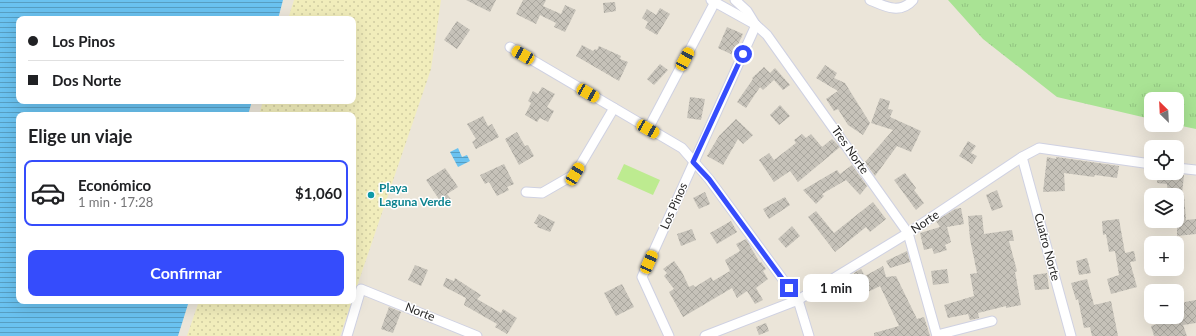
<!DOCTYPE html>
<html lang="es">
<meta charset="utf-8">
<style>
:root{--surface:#fff;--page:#f6f6f6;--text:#202124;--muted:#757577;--line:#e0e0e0;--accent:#354cfc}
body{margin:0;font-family:Lato,sans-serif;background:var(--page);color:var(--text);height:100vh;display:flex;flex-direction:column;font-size:15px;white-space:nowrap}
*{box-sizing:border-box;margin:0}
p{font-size:13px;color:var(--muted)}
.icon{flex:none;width:22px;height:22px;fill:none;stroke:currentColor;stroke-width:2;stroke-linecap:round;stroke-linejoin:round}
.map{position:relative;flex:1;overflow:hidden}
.panel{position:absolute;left:16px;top:112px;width:340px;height:192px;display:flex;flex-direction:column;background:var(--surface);border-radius:8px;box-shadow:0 4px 16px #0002}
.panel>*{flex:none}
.banner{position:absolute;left:16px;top:16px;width:340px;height:88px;border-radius:8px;box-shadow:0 4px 16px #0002;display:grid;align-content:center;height:88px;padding:0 12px;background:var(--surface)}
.needle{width:26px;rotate:336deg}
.buttons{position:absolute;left:1144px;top:92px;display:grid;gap:8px}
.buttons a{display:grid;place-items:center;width:40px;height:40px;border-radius:8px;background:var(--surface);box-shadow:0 4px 16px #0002;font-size:20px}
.end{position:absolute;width:18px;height:18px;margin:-9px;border:5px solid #354cfc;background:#fff;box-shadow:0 0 0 2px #fff}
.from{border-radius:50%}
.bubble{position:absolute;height:28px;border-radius:8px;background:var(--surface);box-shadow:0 4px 16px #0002;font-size:13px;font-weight:700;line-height:28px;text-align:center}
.car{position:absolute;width:12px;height:24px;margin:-12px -6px;border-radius:5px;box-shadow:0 0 3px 1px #0007;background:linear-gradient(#f5c518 24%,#345 0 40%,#f5c518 0 76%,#345 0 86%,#f5c518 0)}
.banner b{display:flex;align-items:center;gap:14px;height:38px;font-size:15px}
.banner b+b{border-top:1px solid var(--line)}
.banner i{width:10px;height:10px;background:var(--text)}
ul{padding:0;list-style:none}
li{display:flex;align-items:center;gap:12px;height:66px;margin:0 8px 6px;padding:0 4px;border:2px solid transparent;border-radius:8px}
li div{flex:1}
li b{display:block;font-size:15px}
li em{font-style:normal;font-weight:700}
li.on{border-color:var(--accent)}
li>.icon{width:36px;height:36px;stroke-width:1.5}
h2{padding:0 12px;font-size:18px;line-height:48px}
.button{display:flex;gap:8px;margin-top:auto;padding:8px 12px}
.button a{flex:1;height:46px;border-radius:8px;background:var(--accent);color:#fff;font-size:16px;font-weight:700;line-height:46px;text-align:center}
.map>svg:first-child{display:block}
.grass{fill:url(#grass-tufts)}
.sand{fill:url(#sand-dots)}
.pitch{fill:#bdeb90}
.water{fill:url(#water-rules)}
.building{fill:url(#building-cross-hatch)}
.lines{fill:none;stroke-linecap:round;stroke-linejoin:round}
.minor-casing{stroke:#cfd1e2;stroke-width:11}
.minor{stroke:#fff;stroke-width:9}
.route{stroke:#354cfc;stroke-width:5}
.culture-dot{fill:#0f9aa8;stroke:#fff;stroke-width:1.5}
.labels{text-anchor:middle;stroke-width:3;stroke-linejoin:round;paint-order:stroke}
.street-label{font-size:12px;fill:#282828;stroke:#fff}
.culture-label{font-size:12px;font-weight:bold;fill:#0d838f;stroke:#fff;text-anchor:start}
</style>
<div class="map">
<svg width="1196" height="336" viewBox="0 0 1196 336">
<defs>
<pattern id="grass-tufts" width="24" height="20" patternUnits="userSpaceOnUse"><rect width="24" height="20" fill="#a9e394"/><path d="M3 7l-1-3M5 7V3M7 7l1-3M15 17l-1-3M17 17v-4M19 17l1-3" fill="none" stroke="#91c380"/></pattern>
<pattern id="sand-dots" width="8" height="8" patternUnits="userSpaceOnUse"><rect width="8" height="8" fill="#f1edbb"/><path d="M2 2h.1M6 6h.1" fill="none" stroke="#cfcba1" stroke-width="1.8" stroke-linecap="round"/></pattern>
<pattern id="water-rules" width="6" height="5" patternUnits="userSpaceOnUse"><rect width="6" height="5" fill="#6ac2f0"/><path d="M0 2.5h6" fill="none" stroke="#579ec2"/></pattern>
<pattern id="building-cross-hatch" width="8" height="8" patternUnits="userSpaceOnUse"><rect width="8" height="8" fill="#c6c2b9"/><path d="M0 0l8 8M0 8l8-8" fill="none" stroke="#aaa79f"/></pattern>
</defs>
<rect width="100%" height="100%" fill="#ebe5d9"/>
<polygon class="grass" points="948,0 1196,0 1196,129 1177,125 1177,99 1151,99 1151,119 1057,97 983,39"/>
<g class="sand">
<polygon points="294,0 441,0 431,69 353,298 353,115 259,115 263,101 353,101 353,19 288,19"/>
<polygon points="199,301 352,301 340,336 187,336"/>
</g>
<polygon class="pitch" points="624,164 660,180 653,195 617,179"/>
<g class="water">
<polygon points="0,0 283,0 278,19 19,19 19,101 252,101 248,115 19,115 19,301 189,301 178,336 0,336"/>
<polygon points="458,148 462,157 467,155 470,161 458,167 450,152"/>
</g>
<g class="building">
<polygon points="466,0 496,0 490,12"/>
<polygon points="523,0 546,0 543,6 561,14 565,5 576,10 565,32 554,27 556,23 540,15 536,24 516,14"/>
<polygon points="615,2 616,11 604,13 603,3"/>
<polygon points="660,8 670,14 657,35 645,28 648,22 642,18 647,9 656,15"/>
<polygon points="457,21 470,30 457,49 444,40"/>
<polygon points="727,27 743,34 733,55 718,48"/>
<polygon points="582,45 593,51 595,49 597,50 599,46 621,56 620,59 628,62 619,81 576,56"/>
<polygon points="660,64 668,70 654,85 647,79"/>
<polygon points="825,65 837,73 834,78 845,83 870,123 863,135 848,125 838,109 834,111 826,99 838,91 816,78"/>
<polygon points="764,67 770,73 775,68 790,85 783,90 774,80 763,90 760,87 746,108 737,102 753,79 752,78"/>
<polygon points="542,87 555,94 547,107 554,111 548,122 540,118 537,122 525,115 531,103 528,101 533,91 538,94"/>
<polygon points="690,97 705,99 701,120 687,118"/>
<polygon points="880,98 890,101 888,109 893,110 890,117 921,131 911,152 897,146 875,176 865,162 893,130 871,123"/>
<polygon points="780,105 790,116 779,125 770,115"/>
<polygon points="483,116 488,126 492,124 499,137 476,149 472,142 476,139 467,124"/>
<polygon points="736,119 753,135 743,144 738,139 723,165 707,156 719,136"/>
<polygon points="517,132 525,146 528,145 534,156 519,165 505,139"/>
<polygon points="802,134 806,138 811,134 822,147 832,139 840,147 798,182 790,171 774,182 759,160 769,153 774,160 796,143 794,140"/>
<polygon points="968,141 976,146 971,153 977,156 972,164 959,156"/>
<polygon points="1047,157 1056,159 1056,157 1119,166 1117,178 1095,175 1094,177 1064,173 1065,191 1043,192"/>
<polygon points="504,164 514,184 507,187 509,190 497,196 489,182 485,184 480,175"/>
<polygon points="852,165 867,186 860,195 846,180 822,194 824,196 816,204 803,190 837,170 840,174"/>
<polygon points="445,168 458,187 447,194 451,199 443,205 426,180"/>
<polygon points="905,173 916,188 914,190 924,203 916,210 894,180"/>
<polygon points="1158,173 1184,175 1182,194 1184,194 1186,220 1196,219 1196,234 1177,236 1177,195 1168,195 1167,184 1157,183"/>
<polygon points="997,190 1003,207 992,211 986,195"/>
<polygon points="705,192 710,204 699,209 693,198"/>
<polygon points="785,197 790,205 769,219 763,209"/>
<polygon points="873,202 886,219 870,232 866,227 835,252 808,217 816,211 834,233"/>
<polygon points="961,208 964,224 947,227 951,242 945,245 947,250 934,254 932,248 924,250 920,233 940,227 936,221 955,209"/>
<polygon points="539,214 555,222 550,232 537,227 538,225 534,223"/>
<polygon points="982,215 984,234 1012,230 1014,241 1009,241 1017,271 1015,272 1021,305 1006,308 1006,306 978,313 979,318 970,320 968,314 948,318 944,305 974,296 970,274 977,273 970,239 968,216"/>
<polygon points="1119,219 1125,253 1134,251 1136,261 1130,262 1137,287 1111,294 1107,279 1119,275 1115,251 1109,252 1106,234 1103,235 1102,221"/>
<polygon points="731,221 737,232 717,244 710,233"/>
<polygon points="792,226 800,236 786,248 778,239"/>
<polygon points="692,229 696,240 681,246 677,234"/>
<polygon points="746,239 760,263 761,262 766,269 763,271 768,279 756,288 763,300 755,304 747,291 737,298 732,288 683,317 669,292 674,289 664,276 667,273 663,269 674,261 682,272 689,287 693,285 695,287 711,277 713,281 730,271 725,260 740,251 736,244"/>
<polygon points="907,251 910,262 890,268 886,261"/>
<polygon points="1087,258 1091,273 1079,275 1076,261"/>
<polygon points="415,265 428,270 421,286 408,280"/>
<polygon points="883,266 886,277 896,276 917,319 924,317 930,336 874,336 874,333 899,326 880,286 864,294 854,273 861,269 865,276"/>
<polygon points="947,269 949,283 933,285 931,271"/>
<polygon points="1047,273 1049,289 1035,290 1033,275"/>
<polygon points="446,278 454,281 455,278 481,295 477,299 501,313 503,309 517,318 507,334 495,327 497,324 464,305 466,298 443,286"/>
<polygon points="1087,279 1094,305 1111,301 1118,336 1092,336 1090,327 1084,328 1078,299 1076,300 1071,283"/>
<polygon points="622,284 634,307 616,316 604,293"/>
<polygon points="1196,300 1196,323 1183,325 1187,336 1154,336 1151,326 1170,320 1169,317 1177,317 1177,305 1180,303"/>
<polygon points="389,307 401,312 393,333 381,329"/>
<polygon points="766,323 769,331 759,335 756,327"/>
</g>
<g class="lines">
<defs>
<g id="minor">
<polyline points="711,0 756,25 767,35 908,233 937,336"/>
<polyline points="735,0 747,11 755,24"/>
<path d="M 870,0 C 884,6 900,15 913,0"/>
<polyline points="510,47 682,148 709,179 798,300 809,336"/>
<polyline points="648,129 715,2"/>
<polyline points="1022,157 1071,336"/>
<polyline points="1177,168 1196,170"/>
<polyline points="526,192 542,193 575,174 614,108"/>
<polyline points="937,335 992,321"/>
<polyline points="347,336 361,289 477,336"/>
<polyline points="669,336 642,277 756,25"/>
<polyline points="705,336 798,300 908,233 1022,157 1039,148 1151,164"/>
</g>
</defs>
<use href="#minor" class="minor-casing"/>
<use href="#minor" class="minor"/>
</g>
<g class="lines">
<polyline class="route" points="743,54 693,162 709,179 789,288"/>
</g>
<circle class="culture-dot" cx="371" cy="195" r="4"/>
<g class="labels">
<g class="street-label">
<text transform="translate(850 150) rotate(55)" y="4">Tres Norte</text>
<text transform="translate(674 206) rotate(-66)" y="4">Los Pinos</text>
<text transform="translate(925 222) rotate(-34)" y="4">Norte</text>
<text transform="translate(1047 247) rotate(75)" y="4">Cuatro Norte</text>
<text transform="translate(420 312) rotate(21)" y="4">Norte</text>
</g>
<g class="culture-label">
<text x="379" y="192">Playa<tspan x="379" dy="14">Laguna Verde</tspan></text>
</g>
</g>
</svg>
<div class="buttons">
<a><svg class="needle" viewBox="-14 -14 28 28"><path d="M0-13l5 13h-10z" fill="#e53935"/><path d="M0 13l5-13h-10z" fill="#757577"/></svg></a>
<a><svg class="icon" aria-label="locate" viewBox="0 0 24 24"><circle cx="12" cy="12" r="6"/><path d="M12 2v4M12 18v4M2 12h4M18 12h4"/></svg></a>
<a><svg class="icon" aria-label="layers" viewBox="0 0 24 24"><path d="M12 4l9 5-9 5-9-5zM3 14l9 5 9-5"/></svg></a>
<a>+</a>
<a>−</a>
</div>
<i class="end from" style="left:743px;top:54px"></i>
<i class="end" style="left:789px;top:288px"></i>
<div class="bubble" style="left:803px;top:274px;width:66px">1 min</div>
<i class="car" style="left:523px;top:55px;rotate:300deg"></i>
<i class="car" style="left:685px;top:59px;rotate:28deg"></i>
<i class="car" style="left:588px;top:93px;rotate:120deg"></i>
<i class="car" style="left:648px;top:129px;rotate:120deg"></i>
<i class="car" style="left:575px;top:174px;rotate:31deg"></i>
<i class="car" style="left:649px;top:262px;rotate:24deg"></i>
<div class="banner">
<b><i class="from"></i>Los Pinos</b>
<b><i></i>Dos Norte</b>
</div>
<section class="panel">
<h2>Elige un viaje</h2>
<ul>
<li class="on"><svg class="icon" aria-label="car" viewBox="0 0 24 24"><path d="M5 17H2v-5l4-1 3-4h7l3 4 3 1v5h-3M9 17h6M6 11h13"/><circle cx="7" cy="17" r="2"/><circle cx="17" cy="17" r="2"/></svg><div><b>Económico</b><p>1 min · 17:28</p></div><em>$1,060</em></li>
</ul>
<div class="button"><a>Confirmar</a></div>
</section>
</div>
